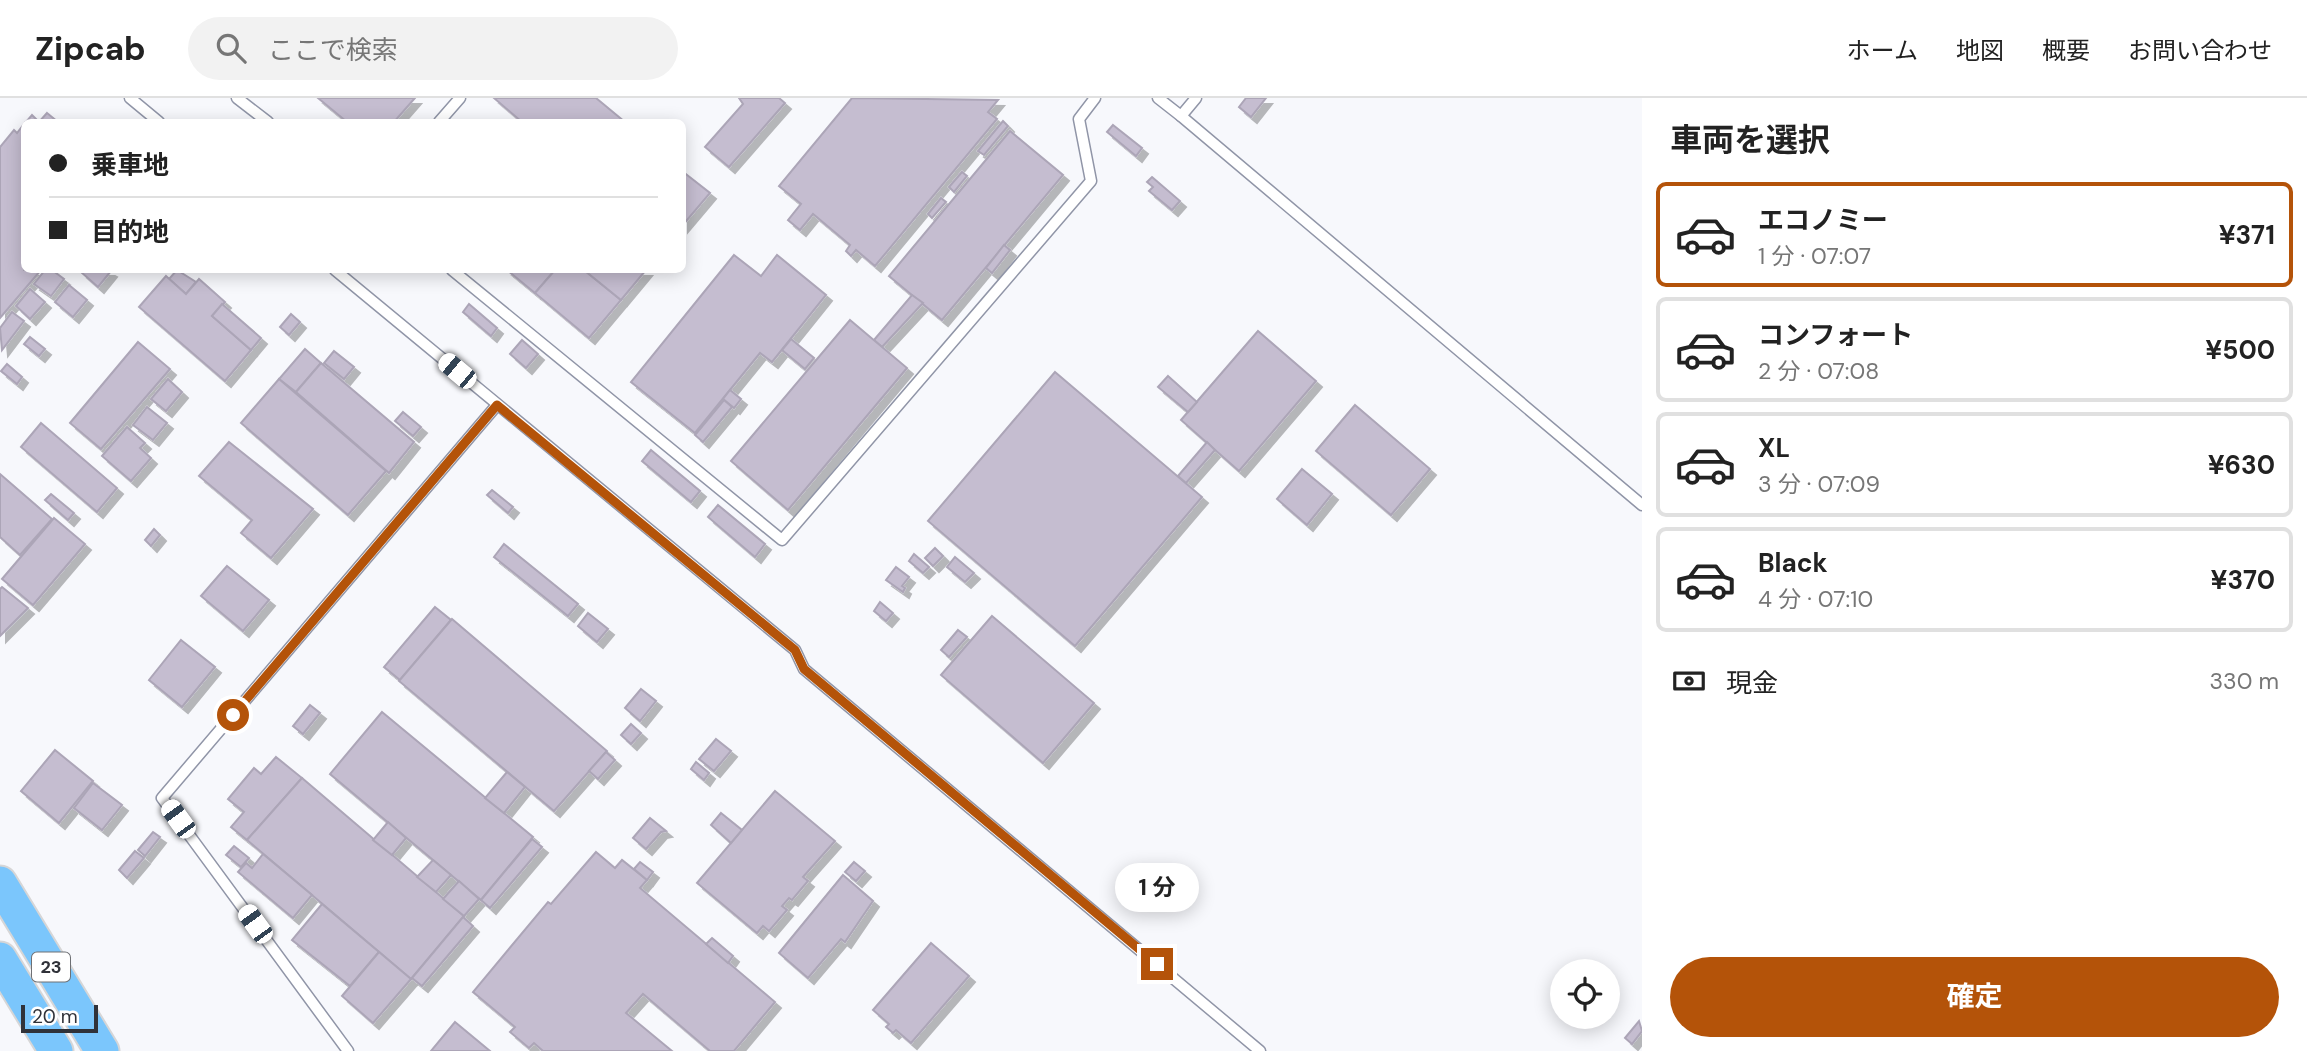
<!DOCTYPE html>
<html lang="ja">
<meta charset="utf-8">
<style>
:root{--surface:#fff;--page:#f2f2f2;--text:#222;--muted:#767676;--line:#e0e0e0;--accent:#b45309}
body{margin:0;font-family:"DM Sans","Noto Sans JP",sans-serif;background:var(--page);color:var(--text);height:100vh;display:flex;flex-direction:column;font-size:26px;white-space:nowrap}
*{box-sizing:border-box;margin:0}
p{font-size:23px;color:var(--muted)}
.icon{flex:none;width:38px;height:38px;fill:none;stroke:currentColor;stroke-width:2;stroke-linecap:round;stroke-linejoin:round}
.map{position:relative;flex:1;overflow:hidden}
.sheet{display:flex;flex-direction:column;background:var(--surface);width:665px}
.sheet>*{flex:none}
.top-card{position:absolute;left:21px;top:21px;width:665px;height:154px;border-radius:10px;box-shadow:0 4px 18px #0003;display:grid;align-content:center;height:154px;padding:0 28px;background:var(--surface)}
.controls{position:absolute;left:1550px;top:861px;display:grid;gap:14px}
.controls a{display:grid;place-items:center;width:70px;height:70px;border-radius:50%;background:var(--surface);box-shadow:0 4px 18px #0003;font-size:35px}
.scale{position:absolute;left:21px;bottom:18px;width:77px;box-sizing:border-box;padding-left:7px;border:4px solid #303239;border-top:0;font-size:19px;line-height:24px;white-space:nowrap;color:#303239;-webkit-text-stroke:5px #fff;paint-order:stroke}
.end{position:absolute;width:32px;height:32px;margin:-16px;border:9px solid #b45309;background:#fff;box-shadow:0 0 0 4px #fff}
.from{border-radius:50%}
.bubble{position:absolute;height:49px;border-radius:24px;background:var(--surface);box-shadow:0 4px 18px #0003;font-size:23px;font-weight:700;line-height:49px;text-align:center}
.car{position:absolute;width:21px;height:42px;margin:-21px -10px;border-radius:9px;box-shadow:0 0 5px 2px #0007;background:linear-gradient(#fff 24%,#345 0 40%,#fff 0 76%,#345 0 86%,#fff 0)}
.top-card b{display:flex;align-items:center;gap:24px;height:66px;font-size:26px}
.top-card b+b{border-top:2px solid var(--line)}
.top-card i{width:18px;height:18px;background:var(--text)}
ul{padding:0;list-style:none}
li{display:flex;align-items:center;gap:21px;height:105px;margin:0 14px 10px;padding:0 14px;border:4px solid var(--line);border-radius:10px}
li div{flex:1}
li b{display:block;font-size:26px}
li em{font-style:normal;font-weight:700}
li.active{border-color:var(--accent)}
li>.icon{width:63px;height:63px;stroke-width:1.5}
h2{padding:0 28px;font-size:32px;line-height:84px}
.pay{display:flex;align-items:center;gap:18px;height:77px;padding:0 28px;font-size:26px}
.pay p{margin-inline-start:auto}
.button{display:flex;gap:14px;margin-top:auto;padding:14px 28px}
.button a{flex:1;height:80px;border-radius:42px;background:var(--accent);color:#fff;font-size:28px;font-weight:700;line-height:80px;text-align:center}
header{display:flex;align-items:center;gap:42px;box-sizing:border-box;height:98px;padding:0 35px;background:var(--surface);border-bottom:2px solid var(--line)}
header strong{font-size:33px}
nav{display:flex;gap:38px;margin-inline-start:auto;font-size:24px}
.search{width:490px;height:63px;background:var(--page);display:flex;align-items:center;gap:18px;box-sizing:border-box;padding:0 24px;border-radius:38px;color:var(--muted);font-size:26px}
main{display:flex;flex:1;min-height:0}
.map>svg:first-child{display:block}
.building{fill:#c5bdd0;stroke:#aca5b7;stroke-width:2;filter:url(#shadow)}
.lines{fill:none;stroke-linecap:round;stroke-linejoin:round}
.service-casing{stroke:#9095a7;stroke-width:13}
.trunk-casing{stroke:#d6d6d7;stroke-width:37}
.service{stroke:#fff;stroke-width:10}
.trunk{stroke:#7bc6fc;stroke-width:33}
.route{stroke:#b45309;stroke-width:9}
.labels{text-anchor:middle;stroke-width:5;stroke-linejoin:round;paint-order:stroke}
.shield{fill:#fff;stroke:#6e7074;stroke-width:2}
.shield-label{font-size:18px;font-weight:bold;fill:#303239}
</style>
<header>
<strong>Zipcab</strong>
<div class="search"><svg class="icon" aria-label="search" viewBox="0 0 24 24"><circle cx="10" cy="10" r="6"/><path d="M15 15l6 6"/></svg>ここで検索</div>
<nav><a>ホーム</a><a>地図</a><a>概要</a><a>お問い合わせ</a></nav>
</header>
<main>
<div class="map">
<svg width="1642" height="953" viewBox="0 0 1642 953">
<defs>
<filter id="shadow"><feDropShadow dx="6" dy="6" stdDeviation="0" flood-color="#0004"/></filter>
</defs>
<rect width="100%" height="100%" fill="#f7f8fc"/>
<g class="building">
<polygon points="318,0 415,0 394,24 347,24"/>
<polygon points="494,0 596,0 625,24 522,24"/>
<polygon points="779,0 785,5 729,69 705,49 743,6 739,0"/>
<polygon points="852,0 998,2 988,14 997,21 875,168 856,152 851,158 846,153 850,147 813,116 800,132 788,122 801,106 779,88"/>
<polygon points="1246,0 1266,0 1251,19 1239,9"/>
<polygon points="47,15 58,24 26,24 32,17 39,24"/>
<polygon points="1003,23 1008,28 984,57 978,53"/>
<polygon points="24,26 24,172 41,172 0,220 0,49 14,32 17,35"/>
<polygon points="1113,27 1142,50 1136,58 1107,34"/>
<polygon points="1010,33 1063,77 942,222 889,178"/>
<polygon points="682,73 710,95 682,128"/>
<polygon points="962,74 967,78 954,94 949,89"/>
<polygon points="1152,79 1180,103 1172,112 1149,93 1153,89 1147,84"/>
<polygon points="941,100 946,104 932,120 928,116"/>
<polygon points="1004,147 1010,152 992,175 986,170"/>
<polygon points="734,157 761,178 777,157 826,197 772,264 760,255 695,335 631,284"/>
<polygon points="45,172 52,172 64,181 51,198 34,186"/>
<polygon points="83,172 109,172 111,173 98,189 81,174"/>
<polygon points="177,172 196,184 186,196 169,181"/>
<polygon points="507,172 555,172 535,195"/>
<polygon points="555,172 584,172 621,202 589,240 535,195"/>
<polygon points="584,172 646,172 621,202"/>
<polygon points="166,178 186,196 199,181 225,204 212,218 251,252 225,283 139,209"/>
<polygon points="69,187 87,202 73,219 55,204"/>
<polygon points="30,191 45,204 30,221 16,208"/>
<polygon points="912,197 923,205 882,249 874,242"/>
<polygon points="222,206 261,240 251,252 212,218"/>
<polygon points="469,206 497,230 491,238 463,214"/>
<polygon points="12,214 24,223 2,252 0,230"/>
<polygon points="291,216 300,224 289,237 280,229"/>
<polygon points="850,222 907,270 788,412 731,363"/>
<polygon points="1258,233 1316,283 1239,373 1181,322"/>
<polygon points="30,239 45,251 39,258 24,246"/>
<polygon points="791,241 814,260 805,271 782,252"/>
<polygon points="522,242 538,256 526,270 510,256"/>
<polygon points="138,244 170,271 101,351 70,325"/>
<polygon points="305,251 321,265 296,294 279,281"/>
<polygon points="334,253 354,269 344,281 324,265"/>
<polygon points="321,265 414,344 389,375 296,294"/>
<polygon points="7,266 22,279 17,286 1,273"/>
<polygon points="1055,274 1202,399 1075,548 928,423"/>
<polygon points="1168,278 1197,304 1188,314 1158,289"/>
<polygon points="168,281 182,294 166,313 151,301"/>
<polygon points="279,281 386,373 348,417 241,325"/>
<polygon points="730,292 741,301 734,310 723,301"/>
<polygon points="724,302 732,309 703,344 695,337"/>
<polygon points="1355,307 1430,371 1391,417 1316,353"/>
<polygon points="147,309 167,325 153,342 133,327"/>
<polygon points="403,314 421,329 413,338 395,323"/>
<polygon points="41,325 117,390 97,414 21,349"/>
<polygon points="127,329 145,345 140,350 151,360 131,383 102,358"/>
<polygon points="229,344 313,411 271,460 241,435 252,422 199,378"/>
<polygon points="1207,344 1215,352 1186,385 1178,378"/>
<polygon points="651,352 700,393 691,404 642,363"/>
<polygon points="1302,371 1332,396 1307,427 1277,401"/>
<polygon points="0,376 52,421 20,457 0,439"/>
<polygon points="492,392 513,409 508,415 487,397"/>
<polygon points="51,396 74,415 68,422 45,402"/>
<polygon points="718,407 765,446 755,459 708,419"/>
<polygon points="54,420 85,446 33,507 2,481"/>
<polygon points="154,431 160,437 151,448 145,442"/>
<polygon points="504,446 578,506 568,518 494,459"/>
<polygon points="935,450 943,458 933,468 925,460"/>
<polygon points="914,456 929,469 923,475 909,463"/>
<polygon points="955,459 974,475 965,484 947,469"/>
<polygon points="227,468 269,502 243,533 201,498"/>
<polygon points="896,469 909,479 902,488 905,490 903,494 886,482"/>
<polygon points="2,489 28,510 0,538 0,491"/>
<polygon points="880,504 893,515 886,523 874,513"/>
<polygon points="435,509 451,522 400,582 384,569"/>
<polygon points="588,515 608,531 597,544 578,528"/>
<polygon points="992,518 1094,605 1043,665 941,577"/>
<polygon points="452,521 607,653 554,713 399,583"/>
<polygon points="958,532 967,539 949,559 941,552"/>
<polygon points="181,542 215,569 182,609 149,582"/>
<polygon points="641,591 656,603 640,623 625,610"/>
<polygon points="310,607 320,615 303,636 293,628"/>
<polygon points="382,614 533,739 481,802 330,676"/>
<polygon points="631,626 641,635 631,646 621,637"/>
<polygon points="716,641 731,653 714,673 699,661"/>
<polygon points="55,652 93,683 59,725 21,693"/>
<polygon points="606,654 615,662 598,681 589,673"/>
<polygon points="276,659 302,680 247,742 231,729 244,714 228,701 254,670 261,676"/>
<polygon points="696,664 709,675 704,682 691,671"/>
<polygon points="507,674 525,689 504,715 485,700"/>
<polygon points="302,680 464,818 411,881 247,742"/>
<polygon points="93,685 122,707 102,732 74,710"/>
<polygon points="775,693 835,743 803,779 808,783 792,802 789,800 782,808 787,812 769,833 763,828 757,835 697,785"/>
<polygon points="721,715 742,732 731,745 711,727"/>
<polygon points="650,720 666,733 661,734 646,751 633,740"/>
<polygon points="388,724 406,740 392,757 373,742"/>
<polygon points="153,734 160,739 145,758 138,752"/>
<polygon points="532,741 542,749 490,810 481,802"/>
<polygon points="234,748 249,760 241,769 226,757"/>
<polygon points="135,753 144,760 127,780 119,772"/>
<polygon points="596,754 615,770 622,762 647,782 640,790 775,904 734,953 710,953 643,896 626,915 672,953 543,953 534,945 529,950 510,934 515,929 473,894 548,804 551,806"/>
<polygon points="263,756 312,797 293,820 238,774 246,765 252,770"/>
<polygon points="433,762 451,777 436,794 417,779"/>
<polygon points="640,764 653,774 647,782 634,771"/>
<polygon points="854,764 865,773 856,783 845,774"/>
<polygon points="843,777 873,803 845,844 841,841 808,880 779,855"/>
<polygon points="459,783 479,801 464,818 443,801"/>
<polygon points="322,806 379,854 350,888 292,842"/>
<polygon points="463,819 473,828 422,888 412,880"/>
<polygon points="712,840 733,858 728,865 706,846"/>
<polygon points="931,845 969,878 911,945 896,932 893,935 886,929 889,926 873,912"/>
<polygon points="379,854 411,881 373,925 342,898"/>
<polygon points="1639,923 1642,933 1632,946 1625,940"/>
<polygon points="455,924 490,953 431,953"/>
</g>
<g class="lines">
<defs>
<g id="service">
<polyline points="130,0 159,24"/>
<polyline points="237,0 268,24"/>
<polyline points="1158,0 1181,18"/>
<polyline points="1196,0 1181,18 1642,407"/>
<polyline points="439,24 460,0"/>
<polyline points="335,172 795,552 804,571 1260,953"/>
<polyline points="452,172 782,442 1091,83 1079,21 1095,0"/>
<polyline points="348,953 162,700 497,307"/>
</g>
<g id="trunk">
<polyline points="0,785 102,953"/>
<polyline points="0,861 56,953"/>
</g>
</defs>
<use href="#service" class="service-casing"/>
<use href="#trunk" class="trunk-casing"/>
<use href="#service" class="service"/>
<use href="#trunk" class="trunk"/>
</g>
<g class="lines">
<polyline class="route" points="233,617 497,307 795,552 804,571 1157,866"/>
</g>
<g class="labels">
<rect class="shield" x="32" y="854.5" width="38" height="29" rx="5"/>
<g class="shield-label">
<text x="51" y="875">23</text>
</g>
</g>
</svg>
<div class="controls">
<a><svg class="icon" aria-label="locate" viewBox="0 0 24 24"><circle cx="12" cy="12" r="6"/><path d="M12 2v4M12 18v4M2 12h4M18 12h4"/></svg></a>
</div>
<div class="scale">20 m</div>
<i class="end from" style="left:233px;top:617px"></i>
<i class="end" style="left:1157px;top:866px"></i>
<div class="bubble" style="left:1115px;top:765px;width:84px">1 分</div>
<i class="car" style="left:457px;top:273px;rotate:310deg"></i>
<i class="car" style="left:178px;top:721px;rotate:324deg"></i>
<i class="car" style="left:255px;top:826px;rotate:324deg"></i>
<div class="top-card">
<b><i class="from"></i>乗車地</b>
<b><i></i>目的地</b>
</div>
</div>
<section class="sheet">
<h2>車両を選択</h2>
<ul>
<li class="active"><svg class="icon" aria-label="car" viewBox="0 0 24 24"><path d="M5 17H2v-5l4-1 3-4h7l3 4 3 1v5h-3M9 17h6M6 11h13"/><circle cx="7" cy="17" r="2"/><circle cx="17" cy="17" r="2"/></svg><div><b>エコノミー</b><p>1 分 · 07:07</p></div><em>¥371</em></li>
<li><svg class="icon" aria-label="car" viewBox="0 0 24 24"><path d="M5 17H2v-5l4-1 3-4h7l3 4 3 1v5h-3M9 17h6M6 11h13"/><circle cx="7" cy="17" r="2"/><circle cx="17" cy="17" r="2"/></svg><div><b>コンフォート</b><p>2 分 · 07:08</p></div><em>¥500</em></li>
<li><svg class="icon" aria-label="car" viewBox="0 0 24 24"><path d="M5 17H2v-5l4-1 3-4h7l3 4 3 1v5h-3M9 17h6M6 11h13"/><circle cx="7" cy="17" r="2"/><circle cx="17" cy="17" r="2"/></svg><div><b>XL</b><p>3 分 · 07:09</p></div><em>¥630</em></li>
<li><svg class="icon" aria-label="car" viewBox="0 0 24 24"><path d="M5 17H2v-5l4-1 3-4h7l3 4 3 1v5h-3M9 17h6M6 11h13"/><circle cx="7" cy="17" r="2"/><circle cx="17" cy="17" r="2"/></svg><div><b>Black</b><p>4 分 · 07:10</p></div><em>¥370</em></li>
</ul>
<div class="pay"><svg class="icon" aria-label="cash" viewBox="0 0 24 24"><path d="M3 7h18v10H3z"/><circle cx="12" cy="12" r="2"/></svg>現金<p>330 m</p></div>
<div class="button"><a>確定</a></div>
</section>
</main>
